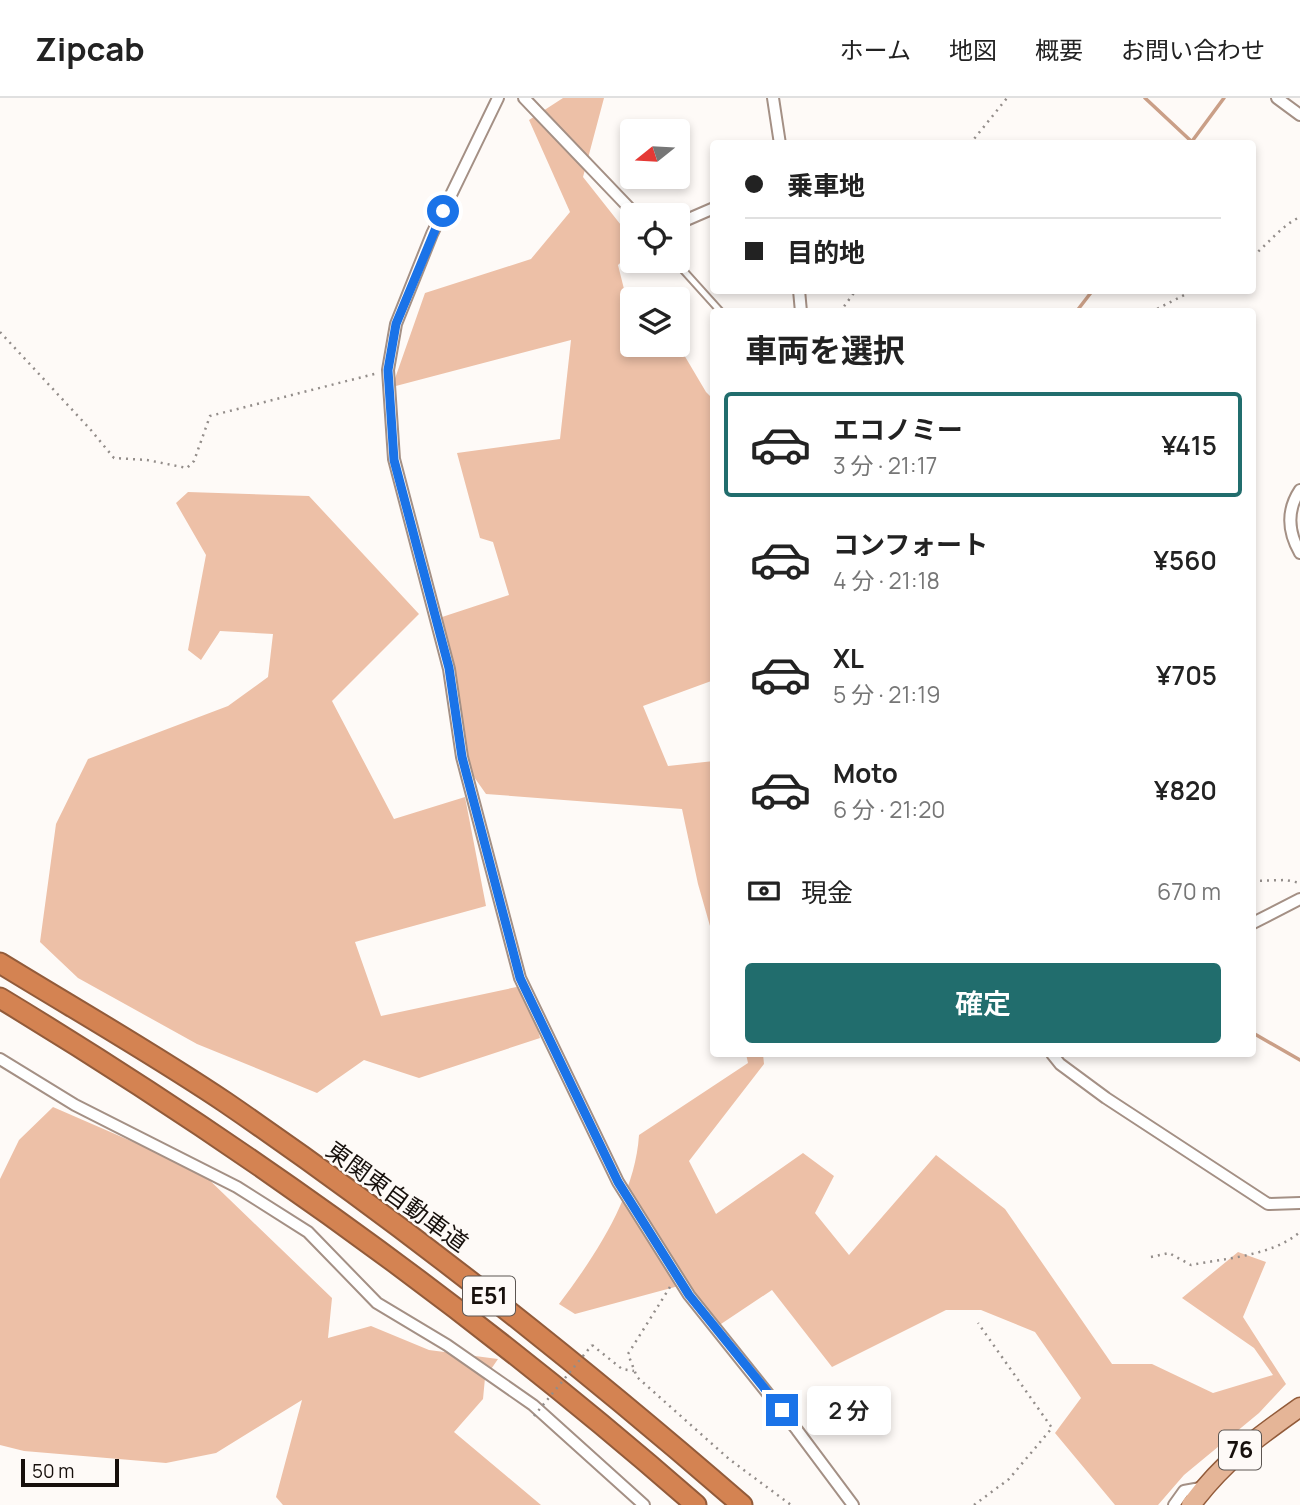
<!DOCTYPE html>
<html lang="ja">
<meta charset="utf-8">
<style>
:root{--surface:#fff;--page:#f2f2f2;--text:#222;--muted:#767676;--line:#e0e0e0;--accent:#216d6d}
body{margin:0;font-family:Manrope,"Noto Sans JP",sans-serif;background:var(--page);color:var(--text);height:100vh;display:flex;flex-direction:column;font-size:26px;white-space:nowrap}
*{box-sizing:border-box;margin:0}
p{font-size:23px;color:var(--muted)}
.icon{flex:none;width:38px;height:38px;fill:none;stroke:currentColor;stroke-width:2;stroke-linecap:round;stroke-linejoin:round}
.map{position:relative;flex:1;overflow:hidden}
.drawer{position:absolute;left:710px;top:210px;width:546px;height:749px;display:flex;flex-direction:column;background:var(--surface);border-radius:7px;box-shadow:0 4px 10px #0003}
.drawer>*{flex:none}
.hud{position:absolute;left:710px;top:42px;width:546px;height:154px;border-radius:7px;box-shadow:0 4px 10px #0003;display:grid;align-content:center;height:154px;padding:0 35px;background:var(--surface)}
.needle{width:46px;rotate:252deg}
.tools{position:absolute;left:620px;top:21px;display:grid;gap:14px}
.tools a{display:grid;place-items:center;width:70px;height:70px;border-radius:7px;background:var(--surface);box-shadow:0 4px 10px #0003;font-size:35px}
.scale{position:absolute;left:21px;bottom:18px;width:98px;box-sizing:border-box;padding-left:7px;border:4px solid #17100c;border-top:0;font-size:19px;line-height:24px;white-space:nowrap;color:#17100c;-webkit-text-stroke:5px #fefaf7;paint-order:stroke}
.end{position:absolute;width:32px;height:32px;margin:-16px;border:9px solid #1a73e8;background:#fff;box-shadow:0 0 0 4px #fff}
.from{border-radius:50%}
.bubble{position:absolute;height:49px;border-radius:7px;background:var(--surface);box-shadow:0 4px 10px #0003;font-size:23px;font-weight:600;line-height:49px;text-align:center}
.hud b{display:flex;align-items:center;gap:24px;height:66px;font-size:26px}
.hud b+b{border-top:2px solid var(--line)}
.hud i{width:18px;height:18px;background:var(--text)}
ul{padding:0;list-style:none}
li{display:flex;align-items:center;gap:21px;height:105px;margin:0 14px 10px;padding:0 21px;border:4px solid transparent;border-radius:7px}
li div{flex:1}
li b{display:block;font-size:26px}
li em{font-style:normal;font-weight:600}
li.selected{border-color:var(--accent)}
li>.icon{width:63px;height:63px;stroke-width:1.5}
h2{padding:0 35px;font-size:32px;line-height:84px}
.pay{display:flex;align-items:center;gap:18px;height:77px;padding:0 35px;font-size:26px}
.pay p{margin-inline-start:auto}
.primary-button{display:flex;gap:14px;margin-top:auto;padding:14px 35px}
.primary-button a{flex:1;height:80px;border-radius:7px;background:var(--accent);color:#fff;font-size:28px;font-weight:600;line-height:80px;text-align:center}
header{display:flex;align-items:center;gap:42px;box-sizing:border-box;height:98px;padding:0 35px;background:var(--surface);border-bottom:2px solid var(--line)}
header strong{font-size:33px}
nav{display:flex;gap:38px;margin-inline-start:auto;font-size:24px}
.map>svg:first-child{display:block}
.forest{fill:#edc0a7}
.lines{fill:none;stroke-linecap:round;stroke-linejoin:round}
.stream{stroke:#ca9f87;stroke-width:3.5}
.lane-casing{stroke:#a49085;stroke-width:9}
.street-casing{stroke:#a49085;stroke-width:14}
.primary-casing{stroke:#925b3a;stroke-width:21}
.highway-casing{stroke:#925b3a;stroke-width:23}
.path{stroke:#938d8a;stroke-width:2.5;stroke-dasharray:2 5;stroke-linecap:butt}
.lane{stroke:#fff;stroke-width:5}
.street{stroke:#fff;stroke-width:10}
.primary{stroke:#e5b597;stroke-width:18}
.highway{stroke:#d48352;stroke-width:19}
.path-bridge{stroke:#938d8a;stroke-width:2.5;stroke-dasharray:2 5;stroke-linecap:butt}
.route{stroke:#1a73e8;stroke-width:9}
.labels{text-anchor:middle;stroke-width:5;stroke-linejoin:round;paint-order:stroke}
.shield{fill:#fefaf7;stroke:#5c5652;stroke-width:2}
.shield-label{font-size:23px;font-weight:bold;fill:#17100c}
.street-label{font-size:24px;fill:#17100c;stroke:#fefaf7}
</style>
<header>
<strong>Zipcab</strong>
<nav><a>ホーム</a><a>地図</a><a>概要</a><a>お問い合わせ</a></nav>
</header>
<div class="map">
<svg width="1300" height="1407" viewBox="0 0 1300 1407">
<rect width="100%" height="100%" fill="#fefaf7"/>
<g class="forest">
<polygon points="563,0 604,0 583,79 632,141 632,154 618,167 628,207 632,209 632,247 677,245 706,294 714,302 714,582 643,608 668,668 714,663 714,842 698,786 682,711 486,696 467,669 436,521 509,497 493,444 480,440 457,355 560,341 571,242 392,289 425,195 531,161 570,114 529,22"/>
<polygon points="188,394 309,398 419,516 332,603 394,721 465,699 486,808 355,844 381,918 526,887 540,940 419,980 364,962 317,995 197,946 78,880 40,844 56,726 88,661 228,608 268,579 273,536 220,533 201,562 188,552 206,457 176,405"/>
<path d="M 746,956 L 763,956 L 764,966 L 689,1063 L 716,1116 L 803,1055 L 834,1078 L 815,1115 L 849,1157 L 936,1057 L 1005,1111 L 1112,1266 L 1152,1266 L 1213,1295 L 1273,1277 L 1254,1250 L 1182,1200 L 1238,1154 L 1266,1164 L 1243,1219 L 1286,1286 L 1259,1315 L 1184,1377 L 1158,1407 L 1115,1407 L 1055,1335 L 1081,1300 L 1035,1234 L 981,1212 L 946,1212 L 832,1269 L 772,1192 L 718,1228 L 686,1186 L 575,1216 L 559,1206 C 595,1158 635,1099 639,1037 L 748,965 Z"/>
<polygon points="53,1009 200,1073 332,1200 328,1240 371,1228 429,1252 498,1261 485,1280 483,1301 454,1334 541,1407 283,1407 276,1399 302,1302 216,1355 166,1365 24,1353 0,1347 0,1081 19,1042"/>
</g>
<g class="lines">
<g class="stream">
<polyline points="1145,0 1191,43"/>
<polyline points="1190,46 1224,0"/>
<polyline points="1076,214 1093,192"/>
<polyline points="1253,935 1300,962"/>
</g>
<defs>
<polyline id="lane" points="675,163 721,214"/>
<g id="street">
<polyline points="498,0 432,136 396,226 388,272 394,361 449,571 462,659 520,880 618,1084 689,1197 797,1332 853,1407"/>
<polyline points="524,0 636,117"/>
<polyline points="773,0 780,46"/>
<polyline points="1277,0 1300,17"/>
<polyline points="677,126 714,110"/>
<polyline points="799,192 801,214"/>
<path d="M 1300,392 C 1286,413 1288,434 1300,455"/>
<polyline points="1253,825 1300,801"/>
<polyline points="1052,956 1060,966 1106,1000 1268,1106 1300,1105"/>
<polyline points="0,961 75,1007 237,1089 308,1134 377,1205 447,1247 533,1307 644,1407"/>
<polyline points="1174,1407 1184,1393 1206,1389"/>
</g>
<path id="primary" d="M 1191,1407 C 1225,1362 1255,1341 1300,1309"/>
<g id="highway">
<path d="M 0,865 C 75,911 152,955 225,1004 C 405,1127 577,1264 742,1407"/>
<path d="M 0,900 C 246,1049 479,1217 696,1407"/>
</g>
</defs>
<use href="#lane" class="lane-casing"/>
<use href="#street" class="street-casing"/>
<use href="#primary" class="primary-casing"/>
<use href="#highway" class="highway-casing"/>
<g class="path">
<polyline points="970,46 1007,0"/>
<path d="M 1253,158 C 1269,145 1281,128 1300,119"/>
<polyline points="840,214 856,192"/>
<polyline points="1151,214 1194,192"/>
<polyline points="0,234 90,331 114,360 147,362 187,370 194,363 210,318 378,275"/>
<polyline points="1253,783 1286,782 1300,785"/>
<path d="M 1151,1159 L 1169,1155 L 1191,1167 C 1226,1160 1272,1158 1300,1134"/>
<polyline points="670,1189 628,1256 637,1279 729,1361 791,1407"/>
<polyline points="592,1247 622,1271 634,1273"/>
<polyline points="974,1407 1009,1381 1052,1330 978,1225"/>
</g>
<use href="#lane" class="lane"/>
<use href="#street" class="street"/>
<use href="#primary" class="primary"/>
<use href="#highway" class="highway"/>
<polyline class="path-bridge" points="534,1318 592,1247"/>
</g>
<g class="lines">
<polyline class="route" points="443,113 396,226 388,272 394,362 449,570 462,659 520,880 618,1084 689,1197 782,1312"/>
</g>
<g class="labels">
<g class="shield">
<rect x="463" y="1178.5" width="52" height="39" rx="5"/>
<rect x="1219" y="1332.5" width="42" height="39" rx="5"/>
</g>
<g class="shield-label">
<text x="489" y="1206">E51</text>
<text x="1240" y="1360">76</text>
</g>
<g class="street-label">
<text transform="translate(397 1099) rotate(36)" y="8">東関東自動車道</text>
</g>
</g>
</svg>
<div class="tools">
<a><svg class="needle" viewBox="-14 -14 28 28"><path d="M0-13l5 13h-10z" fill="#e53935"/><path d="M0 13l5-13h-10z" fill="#767676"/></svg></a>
<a><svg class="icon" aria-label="locate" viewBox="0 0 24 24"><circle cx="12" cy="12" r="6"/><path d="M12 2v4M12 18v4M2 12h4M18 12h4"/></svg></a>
<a><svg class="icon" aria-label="layers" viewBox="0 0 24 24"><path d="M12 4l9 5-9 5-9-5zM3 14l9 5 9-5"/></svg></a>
</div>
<div class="scale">50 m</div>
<i class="end from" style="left:443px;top:113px"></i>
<i class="end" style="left:782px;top:1312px"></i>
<div class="bubble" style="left:807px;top:1288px;width:84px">2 分</div>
<div class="hud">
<b><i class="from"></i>乗車地</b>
<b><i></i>目的地</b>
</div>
<section class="drawer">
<h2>車両を選択</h2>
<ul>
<li class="selected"><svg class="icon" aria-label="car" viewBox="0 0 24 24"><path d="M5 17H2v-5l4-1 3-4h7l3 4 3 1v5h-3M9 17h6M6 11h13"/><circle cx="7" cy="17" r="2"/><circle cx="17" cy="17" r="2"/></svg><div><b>エコノミー</b><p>3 分 · 21:17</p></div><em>¥415</em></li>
<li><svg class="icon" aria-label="car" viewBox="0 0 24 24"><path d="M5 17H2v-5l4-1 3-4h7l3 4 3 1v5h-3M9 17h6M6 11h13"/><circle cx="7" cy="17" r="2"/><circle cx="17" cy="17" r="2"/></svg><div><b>コンフォート</b><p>4 分 · 21:18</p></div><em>¥560</em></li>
<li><svg class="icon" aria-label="car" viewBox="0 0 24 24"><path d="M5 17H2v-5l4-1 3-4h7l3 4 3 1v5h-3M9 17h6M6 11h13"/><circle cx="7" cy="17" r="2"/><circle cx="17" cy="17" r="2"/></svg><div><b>XL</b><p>5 分 · 21:19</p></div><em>¥705</em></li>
<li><svg class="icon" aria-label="car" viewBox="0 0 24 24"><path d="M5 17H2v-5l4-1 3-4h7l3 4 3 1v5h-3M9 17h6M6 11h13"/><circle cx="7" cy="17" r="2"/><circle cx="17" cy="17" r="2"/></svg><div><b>Moto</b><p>6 分 · 21:20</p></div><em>¥820</em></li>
</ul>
<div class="pay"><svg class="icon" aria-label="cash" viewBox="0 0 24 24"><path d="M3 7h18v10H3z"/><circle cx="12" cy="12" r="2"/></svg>現金<p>670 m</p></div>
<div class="primary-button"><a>確定</a></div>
</section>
</div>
